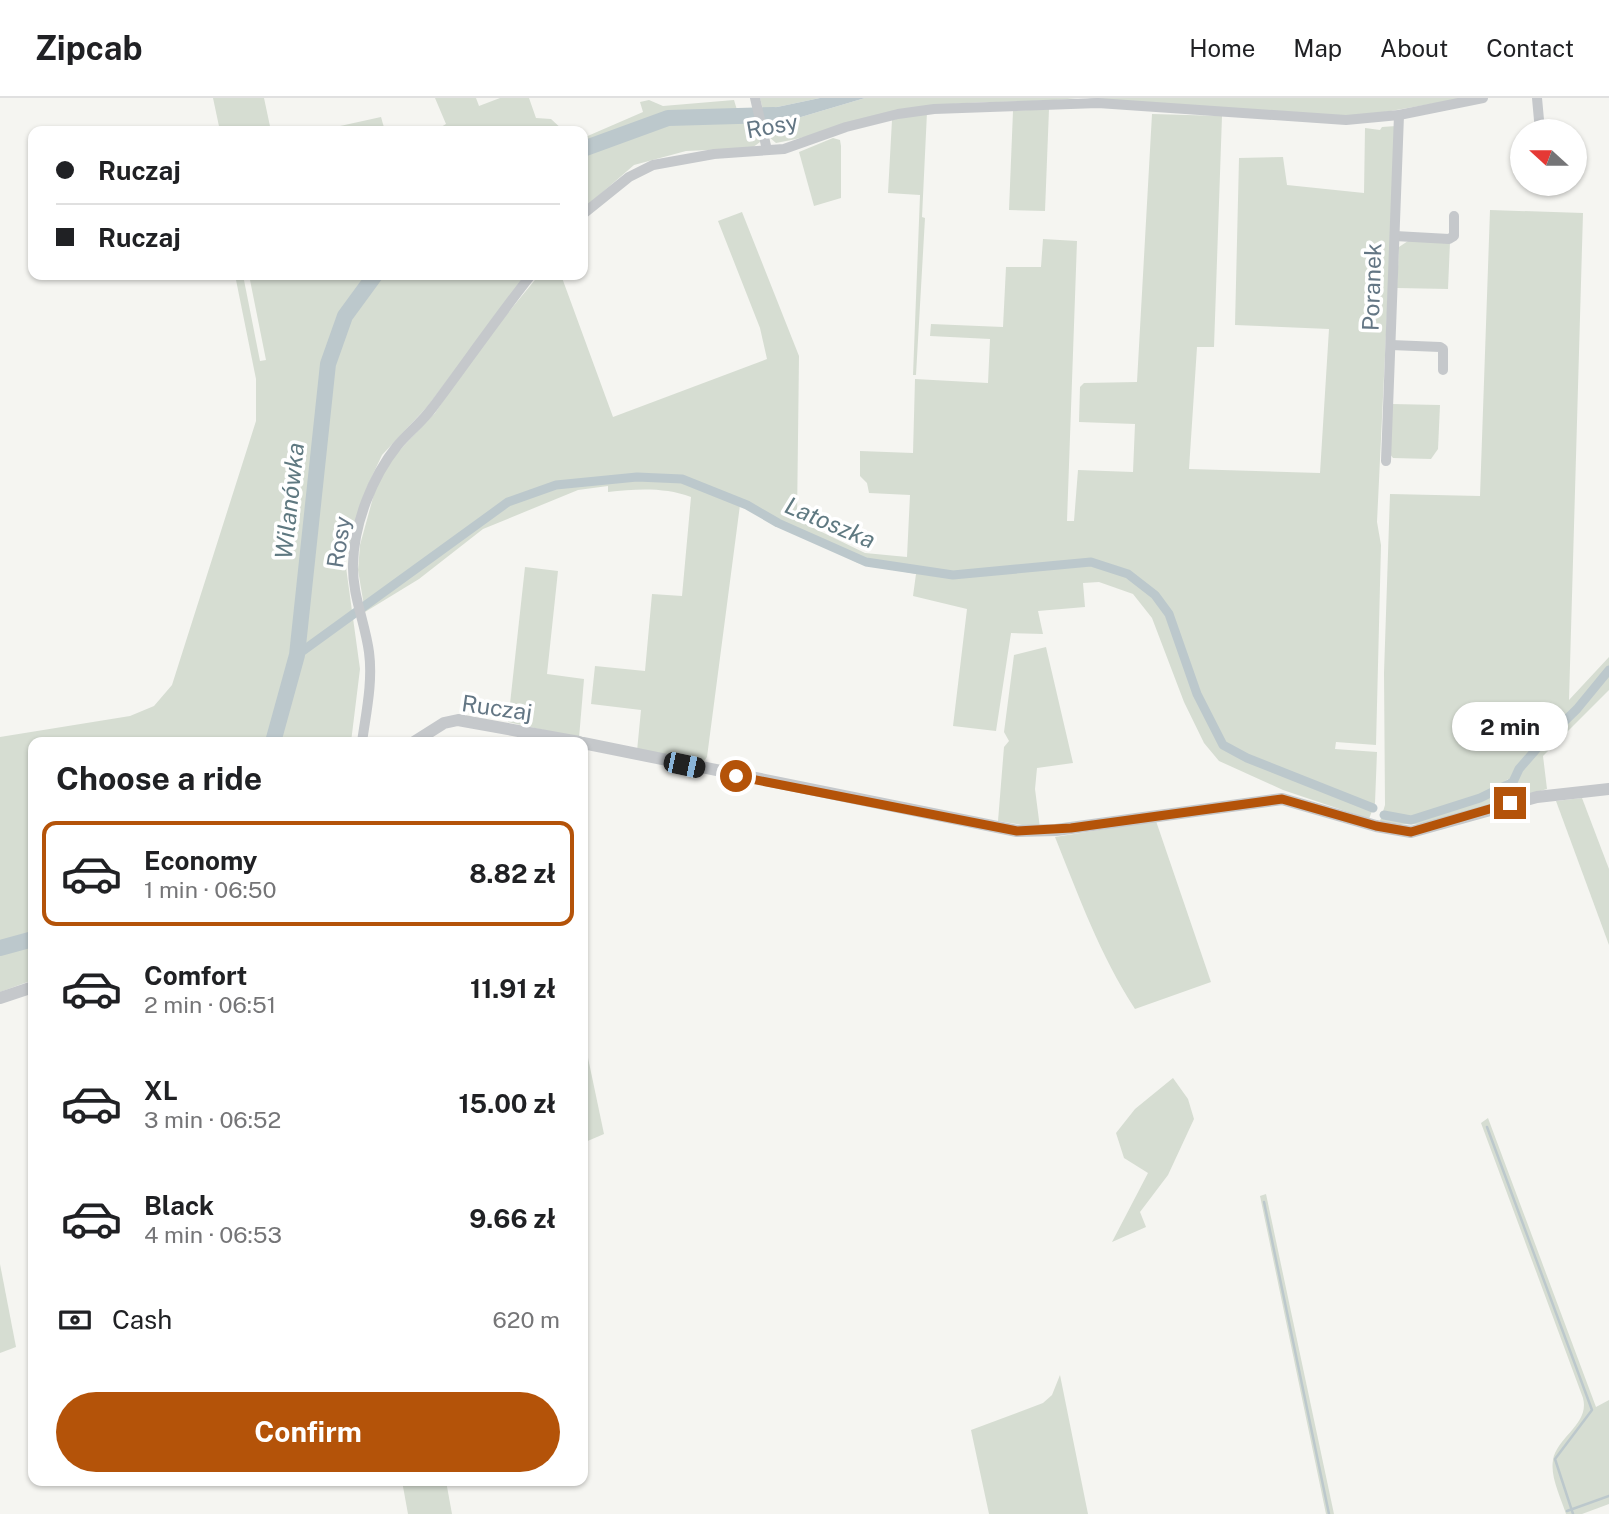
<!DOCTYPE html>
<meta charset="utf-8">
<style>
:root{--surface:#fff;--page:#f6f6f6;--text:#202124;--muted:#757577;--line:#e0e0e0;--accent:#b45309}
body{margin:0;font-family:"Public Sans",sans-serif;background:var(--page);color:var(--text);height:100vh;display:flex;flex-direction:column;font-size:26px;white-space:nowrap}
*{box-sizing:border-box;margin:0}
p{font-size:23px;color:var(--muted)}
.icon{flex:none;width:38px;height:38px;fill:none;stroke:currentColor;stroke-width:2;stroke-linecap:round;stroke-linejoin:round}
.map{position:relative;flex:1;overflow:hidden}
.drawer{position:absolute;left:28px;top:639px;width:560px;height:749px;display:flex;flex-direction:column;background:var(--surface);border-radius:14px;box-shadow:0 2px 5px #0004}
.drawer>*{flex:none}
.hud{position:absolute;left:28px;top:28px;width:560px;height:154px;border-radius:14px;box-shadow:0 2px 5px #0004;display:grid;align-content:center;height:154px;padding:0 28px;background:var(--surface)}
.needle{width:46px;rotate:291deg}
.controls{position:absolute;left:1510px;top:21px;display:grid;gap:14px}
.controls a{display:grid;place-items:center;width:77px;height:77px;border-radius:50%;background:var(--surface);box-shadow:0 2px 5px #0004;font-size:35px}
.end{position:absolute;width:32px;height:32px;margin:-16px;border:9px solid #b45309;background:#fff;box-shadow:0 0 0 4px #fff}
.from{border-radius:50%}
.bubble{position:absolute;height:49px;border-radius:24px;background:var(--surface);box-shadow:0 2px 5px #0004;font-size:23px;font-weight:700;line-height:49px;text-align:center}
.car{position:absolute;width:21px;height:42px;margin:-21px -10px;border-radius:9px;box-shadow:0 0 5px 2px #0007;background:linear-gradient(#222 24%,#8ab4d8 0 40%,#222 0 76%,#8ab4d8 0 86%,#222 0)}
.hud b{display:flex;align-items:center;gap:24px;height:66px;font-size:26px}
.hud b+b{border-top:2px solid var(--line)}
.hud i{width:18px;height:18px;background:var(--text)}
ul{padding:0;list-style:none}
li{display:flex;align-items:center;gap:21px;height:105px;margin:0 14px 10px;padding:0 14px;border:4px solid transparent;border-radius:14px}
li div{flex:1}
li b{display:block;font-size:26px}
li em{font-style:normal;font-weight:700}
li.current{border-color:var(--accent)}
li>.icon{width:63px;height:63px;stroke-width:1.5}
h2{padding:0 28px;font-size:32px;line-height:84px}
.pay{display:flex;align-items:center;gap:18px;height:77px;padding:0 28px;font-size:26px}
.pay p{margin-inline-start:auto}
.action{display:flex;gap:14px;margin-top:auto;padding:14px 28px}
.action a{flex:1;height:80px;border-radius:42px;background:var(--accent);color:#fff;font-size:28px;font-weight:700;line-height:80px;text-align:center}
header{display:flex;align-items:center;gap:42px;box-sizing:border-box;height:98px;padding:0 35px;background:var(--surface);border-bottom:2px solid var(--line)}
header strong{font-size:33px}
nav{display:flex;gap:38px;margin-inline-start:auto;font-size:24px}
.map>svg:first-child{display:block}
.green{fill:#d6ddd2}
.water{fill:#bcc8cc}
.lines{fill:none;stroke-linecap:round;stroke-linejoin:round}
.stream{stroke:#bcc8cc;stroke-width:2.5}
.canal{stroke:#bcc8cc;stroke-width:9}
.river{stroke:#bcc8cc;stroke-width:16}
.minor{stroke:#c5c8cb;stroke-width:10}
.tertiary{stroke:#c5c8cb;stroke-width:12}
.route{stroke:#b45309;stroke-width:9}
.labels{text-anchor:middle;stroke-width:7;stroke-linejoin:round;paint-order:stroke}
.street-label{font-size:23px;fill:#637684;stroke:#fff}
.water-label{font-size:24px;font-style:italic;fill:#5f7981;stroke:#fff}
</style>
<header>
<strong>Zipcab</strong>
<nav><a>Home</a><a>Map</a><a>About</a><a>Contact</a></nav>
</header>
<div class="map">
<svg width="1609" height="1416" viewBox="0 0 1609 1416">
<rect width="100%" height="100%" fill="#f5f5f1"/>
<g class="green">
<polygon points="213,0 264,0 271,33 220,33"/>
<polygon points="435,0 476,0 479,8 500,0 529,0 536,20 551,21 564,33 434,33 446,26"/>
<polygon points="760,0 820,0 763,12"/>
<path d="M 865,0 L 1078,0 C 1028,6 977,1 928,9 C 876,18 827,36 776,45 L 769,39 L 766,24 L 801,19 Z"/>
<polygon points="1087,0 1465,0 1379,15 1343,18 1115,4"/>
<polygon points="649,2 663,8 734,2 737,12 754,10 760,44 752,50 686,53 634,67 583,111 583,40 643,14 640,4"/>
<polygon points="1049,11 1045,113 1009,112 1013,13"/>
<polygon points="927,14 922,119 925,120 916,277 913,277 920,97 888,95 892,22"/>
<path d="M 1152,16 L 1222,18 L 1214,249 L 1197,249 L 1189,371 L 1320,375 L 1329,231 L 1235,227 L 1239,60 L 1283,59 L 1287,87 L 1364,95 L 1365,30 L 1380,32 L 1382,29 L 1396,28 L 1377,424 L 1381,447 L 1376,647 L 1336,644 L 1335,651 L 1377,654 L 1375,705 L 1369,721 L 1283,692 L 1219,663 L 1204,645 L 1184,604 L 1152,520 L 1133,496 L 1099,484 L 1083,485 L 1085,509 L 1038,513 L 1043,536 L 1011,535 L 996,633 L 953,628 L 967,511 L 913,498 L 916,476 L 858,465 L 740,407 L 707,659 L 702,666 L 637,653 L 641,612 L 591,606 L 595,568 L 645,573 L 652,496 L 682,498 L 691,399 C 664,389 636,391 608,394 L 608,388 L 578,392 L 483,431 L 419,481 L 365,514 L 358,472 L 360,447 L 377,385 L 395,357 L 435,315 L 475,255 L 539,177 L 561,177 L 613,319 L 767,261 L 760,230 L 718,123 L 742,114 L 799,258 L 797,422 L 865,455 L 907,459 L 910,397 L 869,395 L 867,385 L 860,378 L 860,353 L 913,355 L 915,281 L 988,285 L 990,241 L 930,238 L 931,226 L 1003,229 L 1006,169 L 1041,169 L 1043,141 L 1077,143 L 1067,423 L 1074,423 L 1078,372 L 1133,374 L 1135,326 L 1079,324 L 1080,289 L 1084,285 L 1137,284 Z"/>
<polygon points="381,19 385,33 332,33 331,30"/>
<polygon points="833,40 840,42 841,48 841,100 814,108 799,54"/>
<path d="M 1490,112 L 1583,115 L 1569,602 L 1609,559 L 1609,592 L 1543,658 L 1547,691 L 1516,700 L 1508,681 L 1498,688 L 1504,693 L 1506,703 C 1465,715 1423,734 1380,723 L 1385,707 L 1384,575 L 1390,396 L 1480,398 Z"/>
<polygon points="1411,141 1450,144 1448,191 1397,190 1399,149"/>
<polygon points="235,177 243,177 260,263 266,262 249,177 527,177 427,309 382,357 367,389 345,462 360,571 351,644 33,644 33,882 0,894 0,639 130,618 154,608 172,587 256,323 256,281"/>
<polygon points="1392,306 1440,307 1438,351 1431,361 1393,360 1390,356"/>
<polygon points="525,469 558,473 547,576 584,581 579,640 508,624"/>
<polygon points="1046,549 1073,665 1037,670 1035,691 1040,730 998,723 1004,649 1009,643 1004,634 1014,557"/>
<polygon points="1582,700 1609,771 1609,847 1556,703"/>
<path d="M 1156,723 L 1211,884 L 1135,911 C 1100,857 1079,799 1055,739 Z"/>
<polygon points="583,936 604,1036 583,1045"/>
<polygon points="1173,980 1188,1001 1194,1021 1168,1077 1140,1114 1146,1129 1112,1144 1148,1075 1124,1060 1116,1035 1135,1011"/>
<path d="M 1488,1020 L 1596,1309 L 1609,1302 L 1609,1406 L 1582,1416 L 1566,1416 C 1561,1400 1550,1379 1553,1362 C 1557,1339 1590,1326 1583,1300 L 1481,1025 Z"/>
<polygon points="1266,1096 1334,1416 1326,1416 1260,1098"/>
<polygon points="0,1166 16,1249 0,1255"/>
<polygon points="1060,1277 1088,1416 989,1416 971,1332 1043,1305 1052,1297"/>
<polygon points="402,1383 446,1383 452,1416 408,1416"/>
</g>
<polygon class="water" points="820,0 865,0 801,19 766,24 763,12"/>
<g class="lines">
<g class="stream">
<polyline points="1487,1029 1592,1312 1555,1361 1573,1416"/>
<polyline points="1264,1104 1329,1416"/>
<polyline points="1567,1413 1609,1398"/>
</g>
<g class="canal">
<polyline points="297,557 508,404 556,387 637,379 682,381 747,407 778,425 866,464 953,477 1091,464 1128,476 1155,497 1169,516 1197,596 1223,647 1247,660 1373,710"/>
<polyline points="1384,717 1411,722 1480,700 1513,684 1519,671 1539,648 1577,611 1609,572"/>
</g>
<g class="river">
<polyline points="583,51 668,20 774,17"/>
<polyline points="273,644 297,557 328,266 345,218 375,177"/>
<polyline points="0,850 33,841"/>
</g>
<g class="minor">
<polyline points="755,0 767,52"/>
<polyline points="1537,0 1540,33"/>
<polyline points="1538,88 1538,86"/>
<polyline points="583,116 629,79 653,67 714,56 784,51 846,29 898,16 934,11 1098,5 1346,22 1399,17 1483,0"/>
<polyline points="1395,138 1449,141 1454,138 1454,118"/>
<polyline points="1391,247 1440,249 1443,251 1443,272"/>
<polyline points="1386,363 1399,17"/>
<path d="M 362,644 C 366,615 373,584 369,554 C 365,524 352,497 353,466 C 354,426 372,379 397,348 C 408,335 423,323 433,309 C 466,265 497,220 531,177"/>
</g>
<g class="tertiary">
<polyline points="414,644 444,625 458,622 579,644"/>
<polyline points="583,645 1017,733 1056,732 1282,701 1376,728 1411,734 1537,699 1609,691"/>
<polyline points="0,900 33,889"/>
</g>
</g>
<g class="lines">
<polyline class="route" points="736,678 1017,733 1071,730 1282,701 1376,728 1411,734 1510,705"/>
</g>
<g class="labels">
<g class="street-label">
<text transform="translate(772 28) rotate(-10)" y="8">Rosy</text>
<text transform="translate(1372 189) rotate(-88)" y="8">Poranek</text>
<text transform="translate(339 444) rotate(-81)" y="8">Rosy</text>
<text transform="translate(497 610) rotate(8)" y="8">Ruczaj</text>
</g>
<g class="water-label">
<text transform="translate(290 403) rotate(-84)" y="8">Wilanówka</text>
<text transform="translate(830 425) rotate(23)" y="8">Latoszka</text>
</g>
</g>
</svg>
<div class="controls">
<a><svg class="needle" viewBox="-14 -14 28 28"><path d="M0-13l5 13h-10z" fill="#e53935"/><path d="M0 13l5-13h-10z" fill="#757577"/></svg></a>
</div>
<i class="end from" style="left:736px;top:678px"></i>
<i class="end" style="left:1510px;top:705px"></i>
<div class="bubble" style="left:1452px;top:604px;width:116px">2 min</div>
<i class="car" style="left:684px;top:667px;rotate:102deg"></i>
<div class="hud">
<b><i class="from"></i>Ruczaj</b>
<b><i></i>Ruczaj</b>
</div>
<section class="drawer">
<h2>Choose a ride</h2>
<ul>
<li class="current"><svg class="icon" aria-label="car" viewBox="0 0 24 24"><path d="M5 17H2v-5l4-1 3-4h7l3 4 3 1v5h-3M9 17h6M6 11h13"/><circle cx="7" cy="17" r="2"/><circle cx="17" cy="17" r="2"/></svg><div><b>Economy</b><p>1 min · 06:50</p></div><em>8.82 zł</em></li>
<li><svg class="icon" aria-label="car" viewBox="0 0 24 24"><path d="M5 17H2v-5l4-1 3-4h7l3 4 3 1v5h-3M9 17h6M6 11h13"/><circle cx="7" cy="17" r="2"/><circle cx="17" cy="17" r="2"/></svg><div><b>Comfort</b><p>2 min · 06:51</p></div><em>11.91 zł</em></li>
<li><svg class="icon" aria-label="car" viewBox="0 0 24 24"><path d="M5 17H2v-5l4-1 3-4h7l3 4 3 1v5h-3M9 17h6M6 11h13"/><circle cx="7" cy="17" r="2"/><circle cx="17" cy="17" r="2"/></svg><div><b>XL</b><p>3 min · 06:52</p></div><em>15.00 zł</em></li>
<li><svg class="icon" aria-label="car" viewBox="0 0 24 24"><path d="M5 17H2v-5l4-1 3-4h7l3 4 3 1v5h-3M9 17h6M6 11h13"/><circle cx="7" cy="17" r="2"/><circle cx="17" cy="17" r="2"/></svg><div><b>Black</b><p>4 min · 06:53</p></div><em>9.66 zł</em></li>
</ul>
<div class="pay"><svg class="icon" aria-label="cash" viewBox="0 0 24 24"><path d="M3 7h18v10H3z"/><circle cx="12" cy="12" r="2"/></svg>Cash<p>620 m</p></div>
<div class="action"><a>Confirm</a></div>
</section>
</div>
